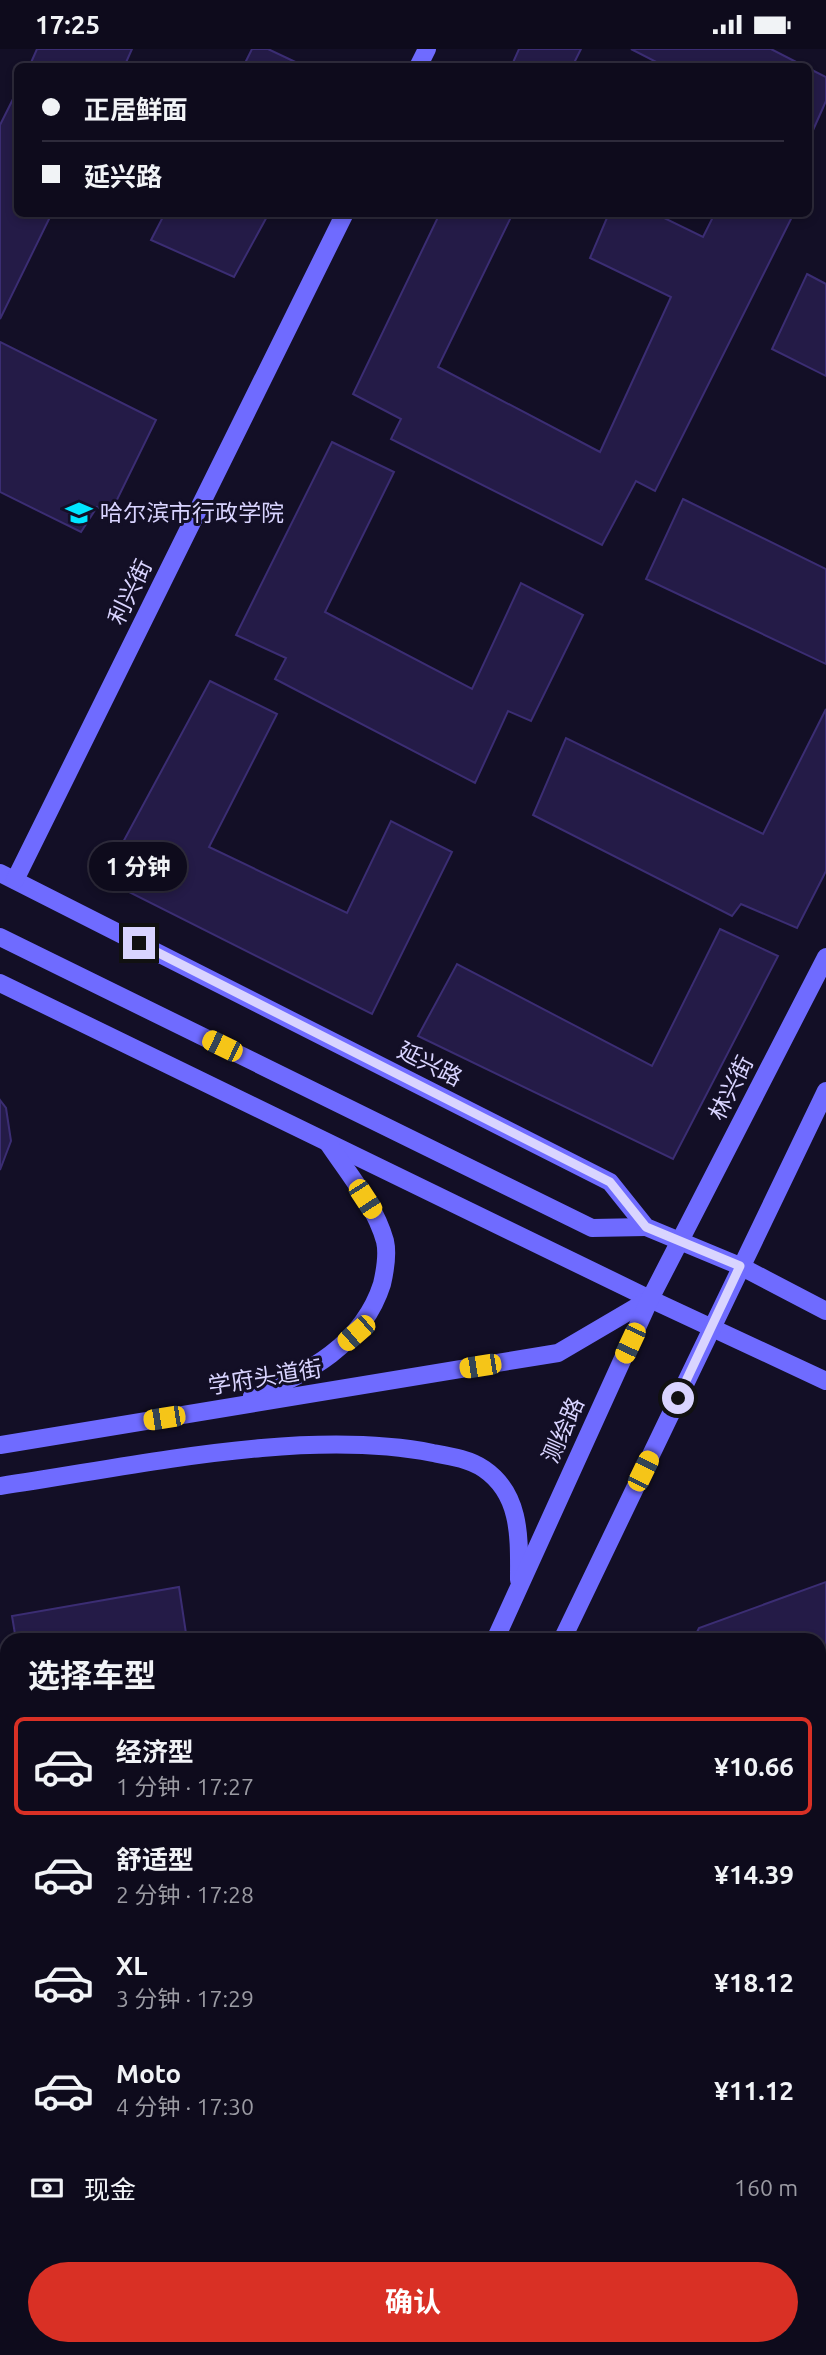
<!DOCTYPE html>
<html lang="zh">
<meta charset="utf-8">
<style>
:root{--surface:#0e0b1c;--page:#1c1929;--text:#f1f3f6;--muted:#9b9ba3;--line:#2e2b3b;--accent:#d93025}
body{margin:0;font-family:Ubuntu,"Noto Sans SC",sans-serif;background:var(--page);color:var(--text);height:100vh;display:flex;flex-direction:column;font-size:26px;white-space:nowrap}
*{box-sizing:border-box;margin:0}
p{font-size:23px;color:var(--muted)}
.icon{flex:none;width:38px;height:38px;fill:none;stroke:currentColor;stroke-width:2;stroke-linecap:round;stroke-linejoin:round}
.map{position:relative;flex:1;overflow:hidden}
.side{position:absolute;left:0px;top:1584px;width:826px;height:723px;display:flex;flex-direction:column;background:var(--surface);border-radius:21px 21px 0 0;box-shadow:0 4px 10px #0003,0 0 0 2px var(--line)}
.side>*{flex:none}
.guide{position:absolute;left:14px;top:14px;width:798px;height:154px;border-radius:10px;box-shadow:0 4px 10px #0003,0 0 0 2px var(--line);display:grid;align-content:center;height:154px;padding:0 28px;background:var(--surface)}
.end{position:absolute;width:32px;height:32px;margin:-16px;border:9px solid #d9d4ff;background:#111;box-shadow:0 0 0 4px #111}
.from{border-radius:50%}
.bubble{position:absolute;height:49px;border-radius:24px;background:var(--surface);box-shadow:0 4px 10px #0003,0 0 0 2px var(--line);font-size:23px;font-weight:700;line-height:49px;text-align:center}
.car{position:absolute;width:21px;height:42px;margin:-21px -10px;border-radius:9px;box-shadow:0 0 5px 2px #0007;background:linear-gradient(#f5c518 24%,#345 0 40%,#f5c518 0 76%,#345 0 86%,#f5c518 0)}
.guide b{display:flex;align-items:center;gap:24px;height:66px;font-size:26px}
.guide b+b{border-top:2px solid var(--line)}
.guide i{width:18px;height:18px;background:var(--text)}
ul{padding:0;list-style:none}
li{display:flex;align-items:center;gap:21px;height:98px;margin:0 14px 10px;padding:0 14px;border:4px solid transparent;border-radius:10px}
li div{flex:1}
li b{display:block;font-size:26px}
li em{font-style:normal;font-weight:700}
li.active{border-color:var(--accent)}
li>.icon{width:63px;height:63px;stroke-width:1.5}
h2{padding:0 28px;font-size:32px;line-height:84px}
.pay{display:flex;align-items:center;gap:18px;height:77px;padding:0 28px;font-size:26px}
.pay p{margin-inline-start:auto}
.action{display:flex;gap:14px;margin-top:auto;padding:14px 28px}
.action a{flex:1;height:80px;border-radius:42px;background:var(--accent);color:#fff;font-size:28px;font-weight:700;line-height:80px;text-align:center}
.status{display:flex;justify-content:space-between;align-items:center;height:49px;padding:0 35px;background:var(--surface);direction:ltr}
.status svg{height:19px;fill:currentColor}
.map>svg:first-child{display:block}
.building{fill:#241b47;stroke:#3b2d73;stroke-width:2}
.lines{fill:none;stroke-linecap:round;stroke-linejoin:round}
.secondary{stroke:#6f6bff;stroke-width:18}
.route{stroke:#d9d4ff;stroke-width:9}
.labels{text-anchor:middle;stroke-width:6;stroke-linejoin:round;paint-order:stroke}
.poi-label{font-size:23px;fill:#d9d4ff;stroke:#130f26;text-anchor:start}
.street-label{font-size:23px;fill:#d9d4ff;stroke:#130f26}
</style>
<div class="status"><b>17:25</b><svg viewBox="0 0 49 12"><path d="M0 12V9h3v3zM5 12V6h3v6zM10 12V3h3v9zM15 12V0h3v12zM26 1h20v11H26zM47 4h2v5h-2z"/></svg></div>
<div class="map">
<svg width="826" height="2306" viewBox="0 0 826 2306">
<rect width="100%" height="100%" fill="#130f26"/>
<g class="building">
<polygon points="37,0 132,0 124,18 29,18"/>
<polygon points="252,0 268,0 306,18 243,18"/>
<polygon points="519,0 581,0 572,18 511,18"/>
<polygon points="631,0 771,0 806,18 666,18"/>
<polygon points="808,19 826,28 826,52 810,88"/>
<polygon points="18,40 18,164 52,164 0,270 0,76"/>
<polygon points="165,164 269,164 234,228 151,191"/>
<polygon points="440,164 513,164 438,318 600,403 671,248 590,209 609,164 654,164 703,188 715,164 794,164 655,442 636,432 602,496 391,390 401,370 353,345"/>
<polygon points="807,225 826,235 826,327 772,300"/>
<polygon points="0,293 156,371 110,465 97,458 81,483 0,443"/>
<polygon points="332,393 394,423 325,563 472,640 521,534 583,566 531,672 508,662 475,734 275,630 286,609 236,586"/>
<polygon points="683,450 826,520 826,615 646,530"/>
<polygon points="210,632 277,665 209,798 347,864 391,772 452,803 372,965 123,840 115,831 115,808"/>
<polygon points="826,660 826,822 797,879 741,855 732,867 533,766 566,689 763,785"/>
<polygon points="720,880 778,907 673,1110 418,987 457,915 652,1017"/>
<polygon points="0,1051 6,1059 11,1092 0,1121"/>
<polygon points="826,1533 826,1677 819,1674 819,1591 693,1591 699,1579"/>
<polygon points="179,1538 187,1591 16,1591 12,1567"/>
<polygon points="7,1902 7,2021 0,2017 0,1916"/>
<polygon points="819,1917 826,1921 826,2038 819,2034"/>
<polygon points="819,2249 826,2269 826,2306 730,2306 733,2300 819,2300"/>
<polygon points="344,2300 435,2300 447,2306 340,2306"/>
<polygon points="622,2300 653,2300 650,2306 636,2306"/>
</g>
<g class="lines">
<g class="secondary">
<polyline points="418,18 427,0"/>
<polyline points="0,824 610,1133 646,1178 740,1217 826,1262"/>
<polyline points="15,831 345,164"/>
<polyline points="0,888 592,1179 646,1178"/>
<polyline points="0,934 650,1250 826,1332"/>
<path d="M 252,1347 C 308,1325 363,1295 382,1235 C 385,1222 388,1205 385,1192 C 375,1156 348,1124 328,1094"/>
<polyline points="0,1396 558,1304 650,1250"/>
<path d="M 0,1437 C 132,1418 303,1378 433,1404 C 450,1407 470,1410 484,1420 C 522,1446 519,1491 519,1531"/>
<polyline points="495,1591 650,1250 826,908"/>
<polyline points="562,1591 826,1042"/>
<polyline points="819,2144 826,2147"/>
<polyline points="152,2306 155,2300"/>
<polyline points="215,2306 218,2300"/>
</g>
</g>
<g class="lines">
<polyline class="route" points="139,894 610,1133 646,1178 740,1217 678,1349"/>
</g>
<defs>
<symbol id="university-bare" viewBox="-9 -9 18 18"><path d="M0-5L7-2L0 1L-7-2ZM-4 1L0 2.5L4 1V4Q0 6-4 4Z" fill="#00e5ff" stroke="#130f26" stroke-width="2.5" paint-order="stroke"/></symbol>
</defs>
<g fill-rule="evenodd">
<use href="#university-bare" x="60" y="445" width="38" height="38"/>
</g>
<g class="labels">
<g class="poi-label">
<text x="100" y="472">哈尔滨市行政学院</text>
</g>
<g class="street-label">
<text transform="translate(130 543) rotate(-64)" y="8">利兴街</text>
<text transform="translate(430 1015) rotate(27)" y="8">延兴路</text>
<text transform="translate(731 1039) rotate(-63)" y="8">林兴街</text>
<text transform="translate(265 1328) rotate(-9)" y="8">学府头道街</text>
<text transform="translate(563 1381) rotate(-66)" y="8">测绘路</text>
</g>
</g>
</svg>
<i class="end from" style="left:678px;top:1349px"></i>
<i class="end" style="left:139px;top:894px"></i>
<div class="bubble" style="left:89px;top:793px;width:98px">1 分钟</div>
<i class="car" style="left:222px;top:997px;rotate:296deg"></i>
<i class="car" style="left:365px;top:1150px;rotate:147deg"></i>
<i class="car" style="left:356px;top:1284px;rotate:229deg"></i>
<i class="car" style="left:630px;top:1294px;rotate:205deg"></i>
<i class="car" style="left:480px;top:1317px;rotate:261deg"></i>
<i class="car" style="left:164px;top:1369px;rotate:261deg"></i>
<i class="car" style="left:643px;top:1422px;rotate:26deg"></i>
<div class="guide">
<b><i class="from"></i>正居鲜面</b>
<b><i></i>延兴路</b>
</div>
<section class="side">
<h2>选择车型</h2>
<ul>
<li class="active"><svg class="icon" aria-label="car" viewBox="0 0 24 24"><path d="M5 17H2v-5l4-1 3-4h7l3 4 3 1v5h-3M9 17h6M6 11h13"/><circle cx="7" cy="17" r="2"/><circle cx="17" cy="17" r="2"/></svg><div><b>经济型</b><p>1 分钟 · 17:27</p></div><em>¥10.66</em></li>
<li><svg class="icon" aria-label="car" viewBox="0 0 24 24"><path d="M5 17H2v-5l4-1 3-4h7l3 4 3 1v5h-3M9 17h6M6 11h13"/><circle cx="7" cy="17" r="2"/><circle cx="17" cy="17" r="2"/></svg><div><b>舒适型</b><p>2 分钟 · 17:28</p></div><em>¥14.39</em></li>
<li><svg class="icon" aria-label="car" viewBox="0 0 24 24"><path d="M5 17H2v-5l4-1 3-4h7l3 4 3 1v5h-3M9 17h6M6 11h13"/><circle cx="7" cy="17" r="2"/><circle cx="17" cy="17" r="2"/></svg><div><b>XL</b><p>3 分钟 · 17:29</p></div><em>¥18.12</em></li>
<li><svg class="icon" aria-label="car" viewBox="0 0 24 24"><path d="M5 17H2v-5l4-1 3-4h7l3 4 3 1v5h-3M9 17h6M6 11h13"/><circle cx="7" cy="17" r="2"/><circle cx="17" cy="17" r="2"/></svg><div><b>Moto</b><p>4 分钟 · 17:30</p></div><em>¥11.12</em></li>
</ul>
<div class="pay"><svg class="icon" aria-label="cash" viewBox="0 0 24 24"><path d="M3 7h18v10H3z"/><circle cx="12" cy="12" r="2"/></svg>现金<p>160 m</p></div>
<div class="action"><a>确认</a></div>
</section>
</div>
